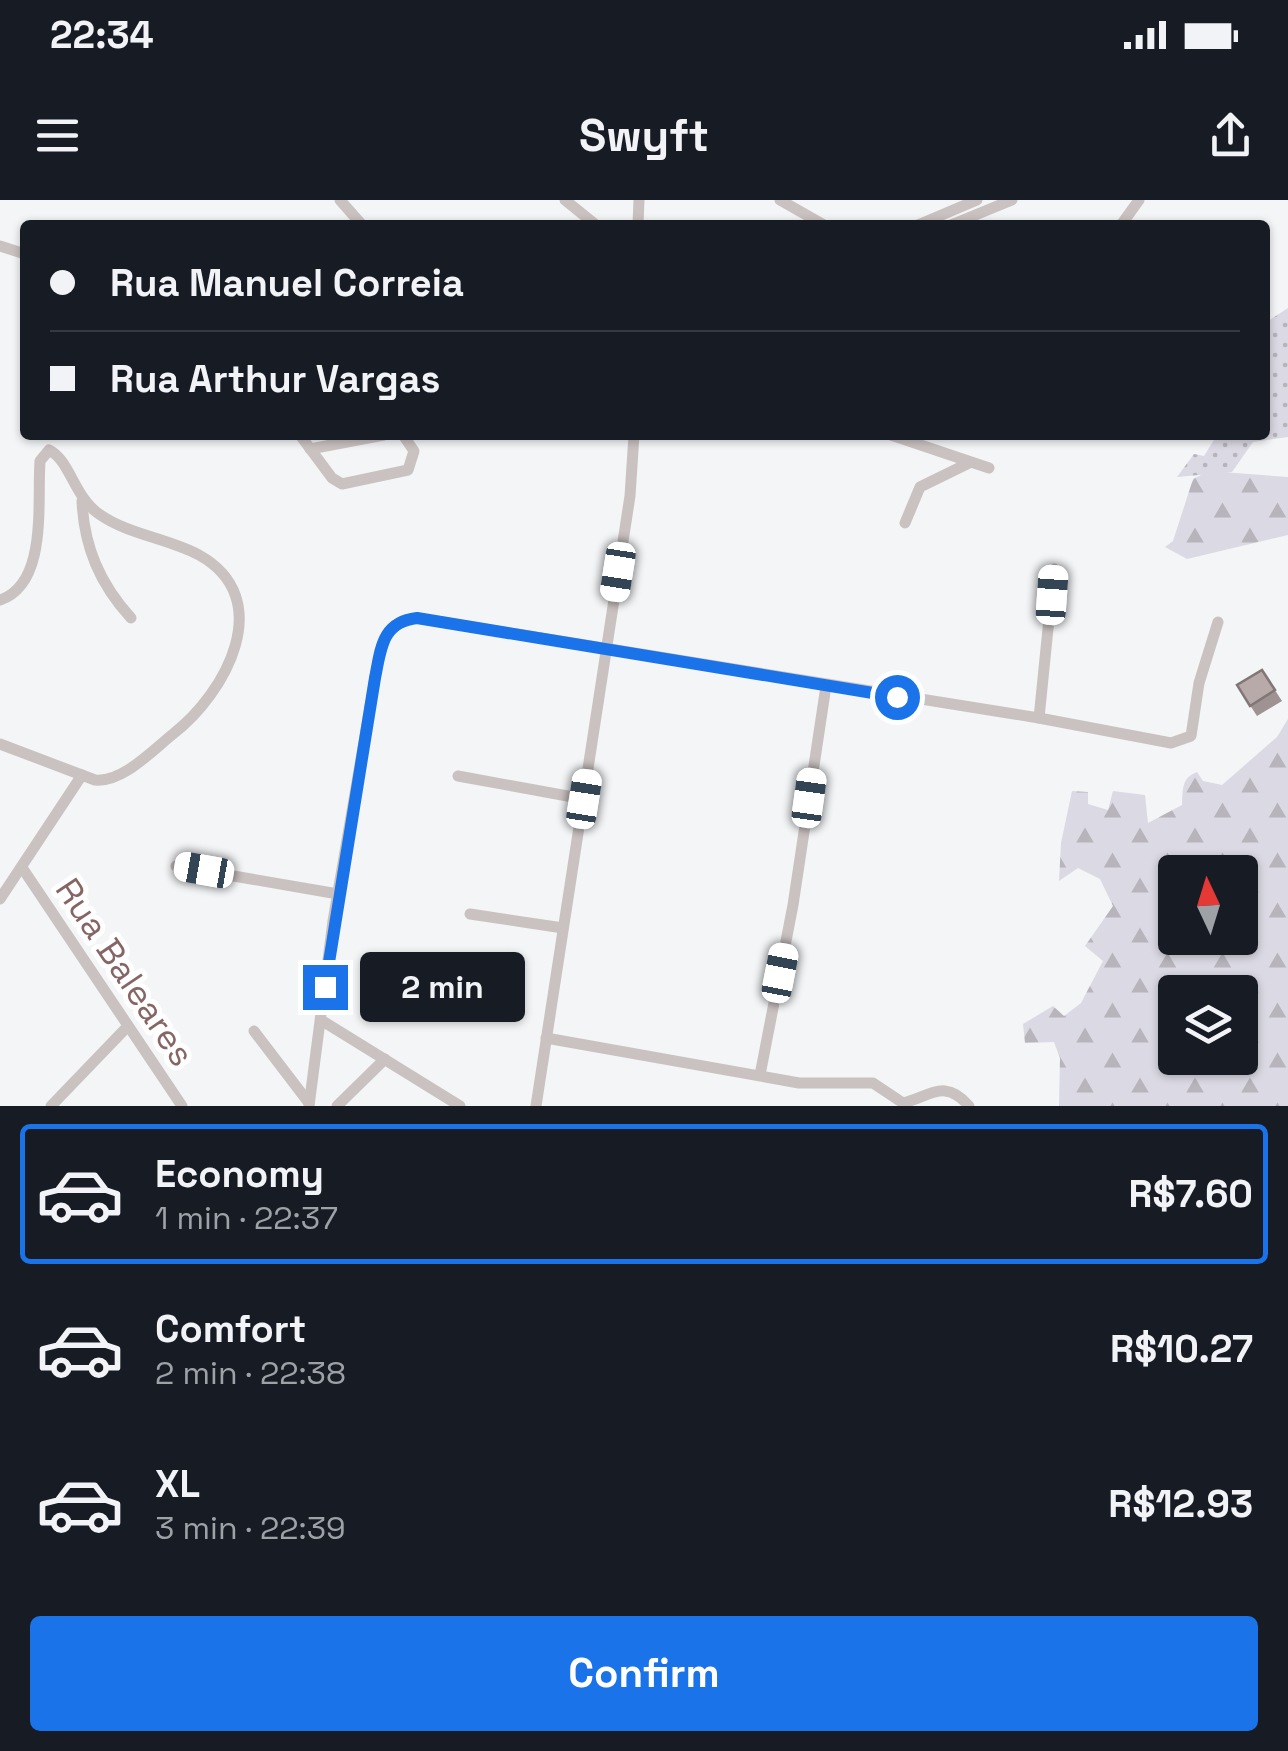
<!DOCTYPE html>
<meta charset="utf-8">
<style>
:root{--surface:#171b24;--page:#242831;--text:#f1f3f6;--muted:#9ea1a6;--line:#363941;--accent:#1a73e8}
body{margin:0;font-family:"Space Grotesk",sans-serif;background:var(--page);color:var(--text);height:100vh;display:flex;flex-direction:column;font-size:38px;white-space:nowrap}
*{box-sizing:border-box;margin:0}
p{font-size:32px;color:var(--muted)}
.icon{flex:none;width:55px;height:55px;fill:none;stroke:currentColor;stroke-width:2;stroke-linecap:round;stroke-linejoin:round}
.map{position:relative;height:906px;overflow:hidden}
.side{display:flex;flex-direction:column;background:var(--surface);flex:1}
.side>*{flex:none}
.hud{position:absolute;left:20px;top:20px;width:1250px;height:220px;border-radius:10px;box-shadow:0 2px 8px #0004;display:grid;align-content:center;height:220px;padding:0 30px;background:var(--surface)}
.needle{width:65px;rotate:356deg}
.controls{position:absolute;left:1158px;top:655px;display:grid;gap:20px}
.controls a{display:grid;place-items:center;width:100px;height:100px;border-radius:10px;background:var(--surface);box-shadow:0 2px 8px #0004;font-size:50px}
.end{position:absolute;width:45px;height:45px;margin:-22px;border:12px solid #1a73e8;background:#fff;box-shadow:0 0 0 5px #fff}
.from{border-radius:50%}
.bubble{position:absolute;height:70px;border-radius:10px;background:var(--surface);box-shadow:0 2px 8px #0004;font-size:32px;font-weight:800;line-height:70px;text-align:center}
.car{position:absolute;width:30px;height:60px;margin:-30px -15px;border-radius:12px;box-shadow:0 0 8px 2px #0007;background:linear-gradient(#fff 24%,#345 0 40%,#fff 0 76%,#345 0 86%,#fff 0)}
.hud b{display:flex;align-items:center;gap:35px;height:95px;font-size:38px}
.hud b+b{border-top:2px solid var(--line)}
.hud i{width:25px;height:25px;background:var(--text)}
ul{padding:18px 0 0;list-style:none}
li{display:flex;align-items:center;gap:30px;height:140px;margin:0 20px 15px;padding:0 10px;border:5px solid transparent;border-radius:10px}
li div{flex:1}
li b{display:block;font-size:38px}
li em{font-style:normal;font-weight:800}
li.on{border-color:var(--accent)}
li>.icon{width:90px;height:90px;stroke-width:1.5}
.action{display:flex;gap:20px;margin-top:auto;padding:20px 30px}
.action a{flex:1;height:115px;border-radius:10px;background:var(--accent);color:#fff;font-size:40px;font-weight:800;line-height:115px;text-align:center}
.status{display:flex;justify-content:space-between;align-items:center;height:70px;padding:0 50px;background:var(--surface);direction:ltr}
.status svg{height:28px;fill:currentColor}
header{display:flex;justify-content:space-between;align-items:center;height:130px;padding:0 30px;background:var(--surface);font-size:45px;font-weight:800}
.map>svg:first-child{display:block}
.grass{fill:url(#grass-dots)}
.forest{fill:url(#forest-firs);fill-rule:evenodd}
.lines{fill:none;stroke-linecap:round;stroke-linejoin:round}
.minor{stroke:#cac2c1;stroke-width:11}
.wall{fill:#9f9292}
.building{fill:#b9aaaa;stroke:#827777;stroke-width:2.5}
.route{stroke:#1a73e8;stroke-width:12}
.labels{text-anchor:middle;stroke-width:10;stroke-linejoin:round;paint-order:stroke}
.street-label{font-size:35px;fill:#866664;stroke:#fff}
</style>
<div class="status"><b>22:34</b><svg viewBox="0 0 49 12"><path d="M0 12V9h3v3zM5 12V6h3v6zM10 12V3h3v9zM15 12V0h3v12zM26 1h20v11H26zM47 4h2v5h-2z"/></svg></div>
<header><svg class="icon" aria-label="menu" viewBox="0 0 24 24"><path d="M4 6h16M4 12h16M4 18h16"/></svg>Swyft<svg class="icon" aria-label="share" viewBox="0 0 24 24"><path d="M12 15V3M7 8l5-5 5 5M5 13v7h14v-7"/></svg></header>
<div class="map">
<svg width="1288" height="906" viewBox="0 0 1288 906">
<defs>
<pattern id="grass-dots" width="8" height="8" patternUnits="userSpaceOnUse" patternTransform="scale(2.5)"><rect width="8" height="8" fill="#dbd9e3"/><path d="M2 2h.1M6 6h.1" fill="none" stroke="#b7b4bc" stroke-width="1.8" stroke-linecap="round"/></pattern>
<pattern id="forest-firs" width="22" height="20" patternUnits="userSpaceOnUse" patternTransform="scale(2.5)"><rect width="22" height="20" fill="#dbd9e3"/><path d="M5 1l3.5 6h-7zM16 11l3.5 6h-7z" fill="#b7b4bc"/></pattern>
</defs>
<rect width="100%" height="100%" fill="#f3f5f7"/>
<polygon class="grass" points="1288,108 1288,237 1253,242 1232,272 1177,277 1194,254 1204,256 1217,235 1265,235 1265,123"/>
<g class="forest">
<polygon points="1209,271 1288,277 1288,335 1187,359 1165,347 1173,341 1193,279"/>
<path d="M 1288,519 L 1288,906 L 1059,906 L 1060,858 L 1054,842 L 1025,843 L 1023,824 L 1053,806 L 1064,816 L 1081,803 L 1103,761 L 1085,746 L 1113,706 L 1100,679 L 1078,668 L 1059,681 L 1061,643 L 1072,591 L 1088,592 L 1088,604 L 1108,610 L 1113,591 L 1145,595 L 1148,623 L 1182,605 C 1183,590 1181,578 1197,572 L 1203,581 L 1222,585 L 1277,537 ZM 1175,672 L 1240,672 L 1240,738 L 1175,738 ZM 1175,792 L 1240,792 L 1240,858 L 1175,858 Z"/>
</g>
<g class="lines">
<g class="minor">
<polyline points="340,0 362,25"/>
<polyline points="565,0 596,25"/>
<polyline points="780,0 824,25"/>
<polyline points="638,25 639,0"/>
<polyline points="918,25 977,0"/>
<polyline points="951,25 1012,0"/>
<polyline points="1121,25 1139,0"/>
<polyline points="0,46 25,54"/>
<polyline points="300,235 332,278 342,284 408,270 414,251 403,235"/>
<polyline points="891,235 989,268"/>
<polyline points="310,249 384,235"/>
<path d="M 82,301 C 84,347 100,384 131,418"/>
<polyline points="905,323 920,287 969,263"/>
<path d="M 0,400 C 48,384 37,303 40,261 L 49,250 C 70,260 74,297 99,314 C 129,335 167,338 199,355 C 278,399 225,494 173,534 C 153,550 122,583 95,580 L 0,544"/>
<polyline points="1039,518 1054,369"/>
<polyline points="458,576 584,599"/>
<polyline points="176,666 338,694"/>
<polyline points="23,669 182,906"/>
<polyline points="0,699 82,575"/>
<polyline points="470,714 563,728"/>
<polyline points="321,820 460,906"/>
<polyline points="254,831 309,903"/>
<path d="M 546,838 L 799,883 L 873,883 L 903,903 C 931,896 945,878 969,906"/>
<polyline points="760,875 793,705 826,486"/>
<polyline points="51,906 128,826"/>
<path d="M 309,906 L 333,721 L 375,478 C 381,448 382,422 417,418 L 1039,518 L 1171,543 L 1191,536 L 1199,483 L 1218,422"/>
<polyline points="337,906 385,859"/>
<polyline points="536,906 630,296 634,235"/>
</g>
</g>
<polygon class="wall" points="1262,470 1282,501 1257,516 1237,485"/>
<polygon class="building" points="1262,470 1275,490 1250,506 1237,485"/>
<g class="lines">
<path class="route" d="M 325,787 L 375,478 C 381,448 382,422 417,418 L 897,497"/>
</g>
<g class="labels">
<g class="street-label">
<text transform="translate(125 772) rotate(56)" y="12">Rua Baleares</text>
</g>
</g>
</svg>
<div class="controls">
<a><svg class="needle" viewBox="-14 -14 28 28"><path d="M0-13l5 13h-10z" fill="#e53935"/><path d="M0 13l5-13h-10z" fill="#9ea1a6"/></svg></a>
<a><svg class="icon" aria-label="layers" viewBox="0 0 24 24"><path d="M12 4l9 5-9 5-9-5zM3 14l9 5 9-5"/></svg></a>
</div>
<i class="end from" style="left:897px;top:497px"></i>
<i class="end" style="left:325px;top:787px"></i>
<div class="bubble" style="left:360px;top:752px;width:165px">2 min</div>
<i class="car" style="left:618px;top:372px;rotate:189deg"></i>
<i class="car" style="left:1052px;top:395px;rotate:4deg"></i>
<i class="car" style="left:809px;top:598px;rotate:8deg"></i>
<i class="car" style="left:584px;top:599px;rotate:9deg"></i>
<i class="car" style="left:204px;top:670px;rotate:280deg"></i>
<i class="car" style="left:780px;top:773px;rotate:11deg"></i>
<div class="hud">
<b><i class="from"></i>Rua Manuel Correia</b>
<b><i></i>Rua Arthur Vargas</b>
</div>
</div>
<section class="side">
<ul>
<li class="on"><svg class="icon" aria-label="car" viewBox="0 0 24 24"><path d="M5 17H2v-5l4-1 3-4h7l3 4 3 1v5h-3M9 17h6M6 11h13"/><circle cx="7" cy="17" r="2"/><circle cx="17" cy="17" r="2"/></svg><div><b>Economy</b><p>1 min · 22:37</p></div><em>R$7.60</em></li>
<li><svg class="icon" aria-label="car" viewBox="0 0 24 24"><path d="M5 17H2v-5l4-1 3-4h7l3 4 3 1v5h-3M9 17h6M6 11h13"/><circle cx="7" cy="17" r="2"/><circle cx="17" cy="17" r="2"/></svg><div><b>Comfort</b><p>2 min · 22:38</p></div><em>R$10.27</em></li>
<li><svg class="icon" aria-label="car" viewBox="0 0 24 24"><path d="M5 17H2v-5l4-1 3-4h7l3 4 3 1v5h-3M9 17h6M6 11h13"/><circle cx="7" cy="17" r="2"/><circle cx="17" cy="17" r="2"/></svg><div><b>XL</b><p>3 min · 22:39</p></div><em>R$12.93</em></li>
</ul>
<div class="action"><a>Confirm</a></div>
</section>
